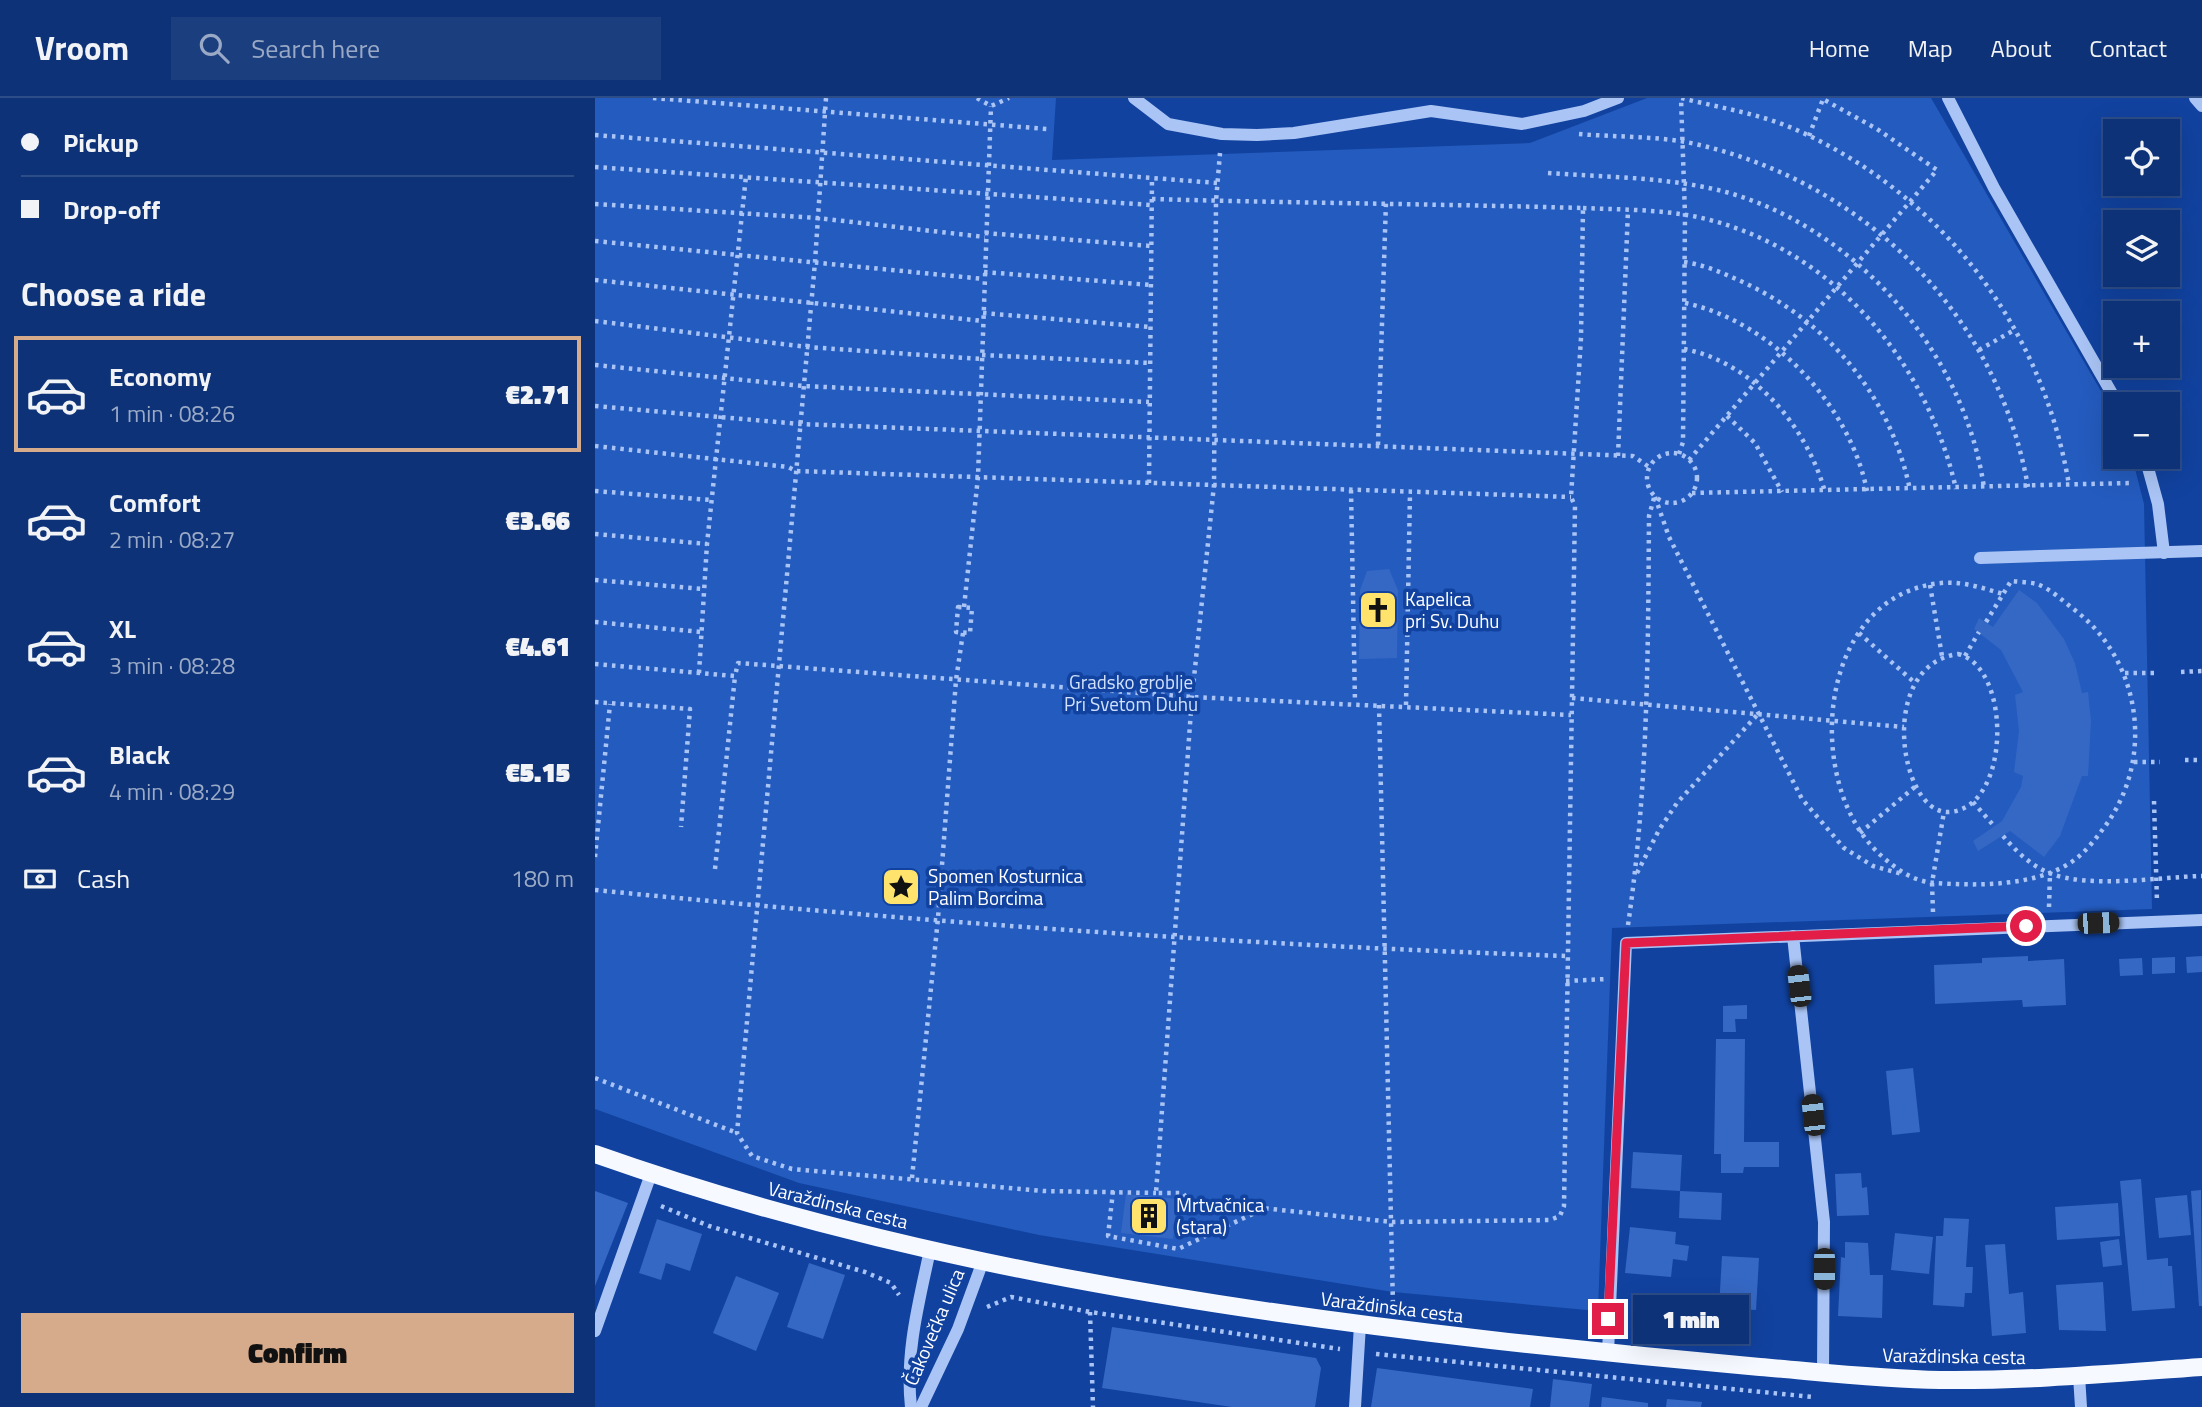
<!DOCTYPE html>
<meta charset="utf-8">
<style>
:root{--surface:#0d3277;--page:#1b3e7f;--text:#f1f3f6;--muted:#9aaac6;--line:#2d4d89;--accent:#d6ab8b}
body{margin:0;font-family:"Titillium Web",sans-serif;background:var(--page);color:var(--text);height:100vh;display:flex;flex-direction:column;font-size:26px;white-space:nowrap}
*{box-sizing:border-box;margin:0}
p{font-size:23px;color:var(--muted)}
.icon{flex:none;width:38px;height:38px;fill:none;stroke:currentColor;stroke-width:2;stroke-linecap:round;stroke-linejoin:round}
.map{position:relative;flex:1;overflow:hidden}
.details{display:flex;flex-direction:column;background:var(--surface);width:595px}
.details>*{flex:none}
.guide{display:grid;align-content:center;height:154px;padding:0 21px;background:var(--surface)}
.fabs{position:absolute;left:1508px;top:21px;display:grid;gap:14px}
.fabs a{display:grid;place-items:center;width:77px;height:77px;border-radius:0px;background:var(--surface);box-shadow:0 7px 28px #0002,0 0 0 2px var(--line);font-size:35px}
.end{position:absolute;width:32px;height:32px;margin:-16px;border:9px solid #e11d48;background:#fff;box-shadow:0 0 0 4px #fff}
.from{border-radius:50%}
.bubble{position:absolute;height:49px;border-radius:0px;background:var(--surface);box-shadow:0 7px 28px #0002,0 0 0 2px var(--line);font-size:23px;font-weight:800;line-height:49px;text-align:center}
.car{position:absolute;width:21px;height:42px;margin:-21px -10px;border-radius:9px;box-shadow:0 0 5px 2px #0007;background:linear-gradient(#222 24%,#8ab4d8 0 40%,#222 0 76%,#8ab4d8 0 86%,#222 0)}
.guide b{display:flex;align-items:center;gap:24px;height:66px;font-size:26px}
.guide b+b{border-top:2px solid var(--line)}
.guide i{width:18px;height:18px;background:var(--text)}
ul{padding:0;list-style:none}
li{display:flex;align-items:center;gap:21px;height:116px;margin:0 14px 10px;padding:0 7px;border:4px solid transparent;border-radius:0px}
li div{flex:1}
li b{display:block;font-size:26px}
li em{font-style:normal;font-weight:800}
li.current{border-color:var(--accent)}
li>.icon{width:63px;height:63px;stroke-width:1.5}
h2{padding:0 21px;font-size:32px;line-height:84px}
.pay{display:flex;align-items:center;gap:18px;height:77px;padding:0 21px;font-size:26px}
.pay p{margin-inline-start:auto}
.cta{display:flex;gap:14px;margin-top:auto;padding:14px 21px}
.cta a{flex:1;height:80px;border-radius:0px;background:var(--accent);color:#111;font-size:28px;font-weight:800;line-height:80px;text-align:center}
header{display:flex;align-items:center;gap:42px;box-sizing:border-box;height:98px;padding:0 35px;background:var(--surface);border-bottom:2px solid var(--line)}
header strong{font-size:33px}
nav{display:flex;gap:38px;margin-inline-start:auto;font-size:24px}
.search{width:490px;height:63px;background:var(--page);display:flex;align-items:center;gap:18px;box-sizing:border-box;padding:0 24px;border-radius:0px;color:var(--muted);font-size:26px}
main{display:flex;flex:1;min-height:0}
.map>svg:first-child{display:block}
.green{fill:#245bbe}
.building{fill:#3568c4}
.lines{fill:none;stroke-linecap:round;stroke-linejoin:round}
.path{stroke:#a9c4f5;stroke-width:4.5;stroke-dasharray:3.5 5;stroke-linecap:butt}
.minor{stroke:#a9c4f5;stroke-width:12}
.major{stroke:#f6f9ff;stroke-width:18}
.route{stroke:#e11d48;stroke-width:9}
.labels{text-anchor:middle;stroke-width:7;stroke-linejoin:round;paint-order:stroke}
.poi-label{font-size:19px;fill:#fff;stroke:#11429f;text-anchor:start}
.park-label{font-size:19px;fill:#d1e1fe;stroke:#11429f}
.street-label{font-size:19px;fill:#fff;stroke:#11429f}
</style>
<header>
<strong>Vroom</strong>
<div class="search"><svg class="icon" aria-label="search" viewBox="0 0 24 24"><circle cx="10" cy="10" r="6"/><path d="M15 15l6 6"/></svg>Search here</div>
<nav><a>Home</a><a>Map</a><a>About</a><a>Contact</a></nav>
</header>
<main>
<section class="details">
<div class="guide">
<b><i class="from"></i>Pickup</b>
<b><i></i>Drop-off</b>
</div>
<h2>Choose a ride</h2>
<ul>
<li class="current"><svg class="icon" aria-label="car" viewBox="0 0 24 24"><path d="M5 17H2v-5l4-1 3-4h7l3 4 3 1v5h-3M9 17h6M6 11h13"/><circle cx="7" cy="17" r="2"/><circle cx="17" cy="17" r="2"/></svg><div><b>Economy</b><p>1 min · 08:26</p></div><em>€2.71</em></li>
<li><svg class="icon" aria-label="car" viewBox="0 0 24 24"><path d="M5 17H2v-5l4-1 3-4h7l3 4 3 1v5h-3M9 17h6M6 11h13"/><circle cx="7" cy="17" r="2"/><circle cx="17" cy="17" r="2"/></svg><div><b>Comfort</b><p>2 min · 08:27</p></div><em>€3.66</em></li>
<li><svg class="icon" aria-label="car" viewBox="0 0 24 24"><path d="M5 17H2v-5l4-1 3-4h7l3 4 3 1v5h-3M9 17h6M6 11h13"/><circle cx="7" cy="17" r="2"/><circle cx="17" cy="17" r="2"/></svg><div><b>XL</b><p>3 min · 08:28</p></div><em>€4.61</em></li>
<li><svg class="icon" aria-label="car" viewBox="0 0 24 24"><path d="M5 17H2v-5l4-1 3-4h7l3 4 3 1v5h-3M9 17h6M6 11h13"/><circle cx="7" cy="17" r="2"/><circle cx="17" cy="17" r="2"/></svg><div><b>Black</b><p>4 min · 08:29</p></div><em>€5.15</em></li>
</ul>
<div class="pay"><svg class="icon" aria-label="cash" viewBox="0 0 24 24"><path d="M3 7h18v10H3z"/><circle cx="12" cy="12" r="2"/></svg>Cash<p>180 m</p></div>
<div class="cta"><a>Confirm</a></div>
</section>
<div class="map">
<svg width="1607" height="1309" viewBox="0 0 1607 1309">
<rect width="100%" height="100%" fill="#11429f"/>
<polygon class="green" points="0,0 461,0 457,62 935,45 1052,0 1336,0 1521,319 1521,359 1537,359 1549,406 1557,811 1017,830 1003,1213 798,1194 444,1137 204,1085 0,1011"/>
<g class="building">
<polygon points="794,471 803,492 802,560 764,561 765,492 772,473"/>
<polygon points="1424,492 1442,505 1469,541 1480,565 1487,595 1493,594 1496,623 1493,678 1487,678 1465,738 1449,759 1415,733 1383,753 1378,743 1407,723 1426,689 1428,678 1419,674 1424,633 1420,597 1428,594 1406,552 1379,531 1384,520 1398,529"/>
<polygon points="1433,858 1433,863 1469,861 1471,907 1428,909 1427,902 1340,906 1339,867 1387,865 1387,860"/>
<polygon points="1607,858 1607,874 1592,875 1591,859"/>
<polygon points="1580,859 1580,875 1557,876 1557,860"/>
<polygon points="1547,860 1548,877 1525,878 1524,861"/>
<polygon points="1152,907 1152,921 1140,921 1141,934 1128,934 1128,908"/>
<polygon points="1121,941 1150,941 1149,1044 1184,1044 1184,1069 1149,1069 1148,1075 1126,1075 1126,1056 1119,1056"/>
<polygon points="1318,970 1325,1034 1297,1037 1291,973"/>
<polygon points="1038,1054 1087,1057 1085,1093 1036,1090"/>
<polygon points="1266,1075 1267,1090 1272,1089 1274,1117 1242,1118 1240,1076"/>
<polygon points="1546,1081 1552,1162 1573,1160 1573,1168 1577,1168 1580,1210 1537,1213 1525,1083"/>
<polygon points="1606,1092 1607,1208 1604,1208 1596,1093"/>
<polygon points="0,1093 33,1105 0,1188"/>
<polygon points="1085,1093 1127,1095 1126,1122 1084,1120"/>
<polygon points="531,1096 582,1101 578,1141 526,1135"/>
<polygon points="1592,1097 1596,1137 1564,1140 1560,1100"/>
<polygon points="1523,1105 1525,1138 1462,1142 1460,1109"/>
<polygon points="1349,1120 1374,1121 1371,1169 1378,1169 1377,1195 1370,1195 1369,1209 1338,1207 1341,1138 1348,1138"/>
<polygon points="62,1121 107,1136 95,1173 71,1165 66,1182 44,1175"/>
<polygon points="1035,1129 1081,1134 1080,1146 1094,1148 1092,1163 1078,1161 1076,1179 1030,1175"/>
<polygon points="1300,1135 1338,1139 1334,1176 1296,1172"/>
<polygon points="1524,1141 1527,1167 1508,1169 1505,1144"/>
<polygon points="1250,1144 1273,1145 1275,1177 1288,1177 1287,1220 1243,1218 1246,1159 1250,1160"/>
<polygon points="1410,1146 1414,1196 1428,1194 1431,1235 1397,1238 1390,1147"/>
<polygon points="1127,1158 1164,1160 1161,1212 1124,1210"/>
<polygon points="214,1165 250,1177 228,1241 192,1229"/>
<polygon points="141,1178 184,1195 161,1253 118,1235"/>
<polygon points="1508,1184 1511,1233 1464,1232 1461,1187"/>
<polygon points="517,1229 721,1260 726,1270 720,1309 637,1309 507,1290"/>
<polygon points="782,1270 938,1291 935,1309 776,1309"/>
<polygon points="958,1281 997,1286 994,1309 955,1309"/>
<polygon points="1007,1299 1053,1305 1053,1309 1006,1309"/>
<polygon points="1072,1301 1107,1304 1106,1309 1071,1309"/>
</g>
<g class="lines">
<g class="path">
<polyline points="58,0 452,31"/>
<polyline points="231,0 220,164 142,1035 157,1058 197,1071 449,1093 561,1095"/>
<polyline points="382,0 396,8 414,0"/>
<path d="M 984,36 C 1019,39 1056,38 1091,44 C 1264,79 1402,212 1433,389"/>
<polyline points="0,37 622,85"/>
<polyline points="1214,38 1228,1"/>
<polyline points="0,69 556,107"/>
<path d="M 953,75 C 1009,79 1068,79 1123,92 C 1258,125 1370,254 1389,390"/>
<path d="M 557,101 C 700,105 844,106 988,110 L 986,240 L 976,399 L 980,408 L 969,1108 L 965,1118 L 955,1122 L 797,1124 L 593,1102 L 588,1095 L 561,1095 L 597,599 L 619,387 L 621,103 L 625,55"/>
<polyline points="0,106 222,120 390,139"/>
<path d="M 988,110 C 1030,112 1074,111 1115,122 C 1242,155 1333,267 1361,391"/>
<polyline points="390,135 556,148"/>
<polyline points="0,143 389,181"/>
<path d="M 1089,164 C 1111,167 1130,176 1150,185 C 1234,225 1296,299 1315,392"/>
<polyline points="389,174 556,187"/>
<polyline points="0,182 388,223"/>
<path d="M 1090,205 C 1176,223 1255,307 1272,393"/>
<polyline points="388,215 555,229"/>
<polyline points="0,223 212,249 387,261"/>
<path d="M 1089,251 C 1158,264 1212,329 1230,394"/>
<polyline points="1384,252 1421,231"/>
<polyline points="387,257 555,265"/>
<polyline points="0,267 208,288 554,304"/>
<polyline points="0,308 205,326 1038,358 1054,369"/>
<polyline points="1132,318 1160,345 1187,394"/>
<polyline points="783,347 791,104"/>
<polyline points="0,348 193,369 201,373 976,399"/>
<circle cx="1077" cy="380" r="25"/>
<path d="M 1084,356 L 1088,344 L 1090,117 L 1086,0 C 1126,10 1167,16 1204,33 C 1349,99 1448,231 1474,387"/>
<polyline points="1023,358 1033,112"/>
<polyline points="1094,362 1342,72 1282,31 1226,0"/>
<polyline points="554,385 557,80"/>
<polyline points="756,392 760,604"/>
<polyline points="0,393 116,402"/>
<polyline points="1097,395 1537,385"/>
<polyline points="1060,399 1074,439 1207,701 1249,750 1278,768 1307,776"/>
<polyline points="0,436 112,446"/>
<polyline points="0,482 109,491"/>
<polyline points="1335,487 1347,558"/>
<polygon points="363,509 377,510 375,535 361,534"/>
<polyline points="369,509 383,379 396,8"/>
<polyline points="0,524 106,534"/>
<path d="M 1391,524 L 1416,483 C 1424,484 1434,484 1442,486 C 1454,490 1467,502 1477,510 C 1547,561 1561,662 1508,731 C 1499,743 1489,756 1475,765 C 1439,788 1383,788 1341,785 C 1320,784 1304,773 1289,760 C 1206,691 1220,497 1346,485 C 1367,483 1388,490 1408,496"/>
<polyline points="1264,535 1320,585"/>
<path d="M 1363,556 C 1418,569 1416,714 1352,714 C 1304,713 1282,567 1363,556 Z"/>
<polyline points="1370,558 1384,534"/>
<polyline points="0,566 140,578 143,565 597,599 976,617"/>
<polyline points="1586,574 1607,573"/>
<polyline points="104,575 112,446 151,78"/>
<polyline points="1530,575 1560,575"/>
<polyline points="977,600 1309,629"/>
<polyline points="0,604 95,611 86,729"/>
<polyline points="784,607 798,1208"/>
<polyline points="811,607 815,395"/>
<polyline points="1590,662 1607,662"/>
<polyline points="1539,664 1565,664"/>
<polyline points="1559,703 1562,804"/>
<polyline points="1378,704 1400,729"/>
<polyline points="1265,735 1322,687"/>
<path d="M 1408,738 C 1421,753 1435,767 1454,775 C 1495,791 1563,779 1607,778"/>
<polyline points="0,759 15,606"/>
<polyline points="120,771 140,578"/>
<polyline points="1042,775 1064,732 1082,705 1163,616"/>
<path d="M 0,792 C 323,824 647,847 971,858"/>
<polyline points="1454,809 1455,775"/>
<polyline points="1338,814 1337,785 1349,714"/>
<path d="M 1033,827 C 1053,691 1053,555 1054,418 L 1059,400"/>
<polyline points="971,883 1012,881"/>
<polyline points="0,980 142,1035"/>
<polyline points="317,1080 343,820 361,582 368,535"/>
<polyline points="518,1093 513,1138 583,1151 668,1111"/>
<polyline points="66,1108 114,1128 270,1174 296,1185 304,1197"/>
<polyline points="392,1209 416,1199 495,1214 745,1251"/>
<polyline points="495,1214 498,1309"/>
<polyline points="781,1256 1218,1299"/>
</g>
<g class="minor">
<polyline points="539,0 573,26 627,36 662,37 699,35 836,13 927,26 989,13 1023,0"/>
<polyline points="1353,0 1399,90 1523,306"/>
<polyline points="1600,0 1607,8"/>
<polyline points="1550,359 1563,406 1569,455"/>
<polyline points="1385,460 1607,453"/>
<polyline points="1198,838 1229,1124 1228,1274"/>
<polyline points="0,1233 56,1076"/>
<polyline points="1013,1255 1031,845 1607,822"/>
<polyline points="1484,1278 1486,1309"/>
<path d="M 316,1309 C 310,1255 324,1204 335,1152"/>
<polyline points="326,1309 363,1231 388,1163"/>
<polyline points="760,1309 765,1227"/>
</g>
<path class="major" d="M 0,1056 C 288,1158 594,1208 896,1242 C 986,1252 1076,1261 1165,1269 C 1225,1274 1285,1281 1345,1282 C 1433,1283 1520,1275 1607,1269"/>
</g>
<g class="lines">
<polyline class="route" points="1013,1221 1031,845 1431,828"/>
</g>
<defs>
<symbol id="church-square" viewBox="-11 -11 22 22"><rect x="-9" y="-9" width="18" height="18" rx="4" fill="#ffe36c" stroke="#11429f"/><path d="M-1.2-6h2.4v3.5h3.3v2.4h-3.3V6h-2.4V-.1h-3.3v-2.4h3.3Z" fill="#111"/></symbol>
<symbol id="sight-square" viewBox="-11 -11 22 22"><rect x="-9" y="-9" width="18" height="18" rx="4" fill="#ffe36c" stroke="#11429f"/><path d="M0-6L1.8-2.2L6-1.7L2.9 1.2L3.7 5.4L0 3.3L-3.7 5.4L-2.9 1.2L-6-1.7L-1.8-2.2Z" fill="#111"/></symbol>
<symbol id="building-square" viewBox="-11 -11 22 22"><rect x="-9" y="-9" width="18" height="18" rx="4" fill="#ffe36c" stroke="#11429f"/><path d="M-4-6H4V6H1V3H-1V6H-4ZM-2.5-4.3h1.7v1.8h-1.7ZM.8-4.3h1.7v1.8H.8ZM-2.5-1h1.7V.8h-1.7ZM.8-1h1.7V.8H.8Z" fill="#111"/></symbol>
</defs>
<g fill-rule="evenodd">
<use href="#church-square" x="761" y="490" width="44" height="44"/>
<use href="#sight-square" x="284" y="767" width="44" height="44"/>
<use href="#building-square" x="532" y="1096" width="44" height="44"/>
</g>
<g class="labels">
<g class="poi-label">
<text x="810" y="508">Kapelica<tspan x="810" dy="22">pri Sv. Duhu</tspan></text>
<text x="333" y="785">Spomen Kosturnica<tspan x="333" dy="22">Palim Borcima</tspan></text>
<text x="581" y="1114">Mrtvačnica<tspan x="581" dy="22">(stara)</tspan></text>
</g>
<g class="park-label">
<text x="536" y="591">Gradsko groblje<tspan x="536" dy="22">Pri Svetom Duhu</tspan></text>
</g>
<g class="street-label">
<text transform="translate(243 1107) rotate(14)" y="7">Varaždinska cesta</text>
<text transform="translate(797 1209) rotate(7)" y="7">Varaždinska cesta</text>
<text transform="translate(339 1229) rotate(-67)" y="7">Čakovečka ulica</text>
<text transform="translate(1359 1258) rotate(1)" y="7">Varaždinska cesta</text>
</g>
</g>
</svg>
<div class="fabs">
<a><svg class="icon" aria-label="locate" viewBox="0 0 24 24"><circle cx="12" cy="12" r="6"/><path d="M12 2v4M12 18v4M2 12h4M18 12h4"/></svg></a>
<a><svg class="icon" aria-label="layers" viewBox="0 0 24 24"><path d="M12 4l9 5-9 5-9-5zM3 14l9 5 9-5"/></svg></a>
<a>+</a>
<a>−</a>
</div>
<i class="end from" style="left:1431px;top:828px"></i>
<i class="end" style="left:1013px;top:1221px"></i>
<div class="bubble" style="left:1038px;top:1197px;width:116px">1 min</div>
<i class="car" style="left:1503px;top:825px;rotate:88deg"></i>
<i class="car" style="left:1204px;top:888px;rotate:353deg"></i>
<i class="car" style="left:1218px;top:1017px;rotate:354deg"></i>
<i class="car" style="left:1229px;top:1171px;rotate:180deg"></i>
</div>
</main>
